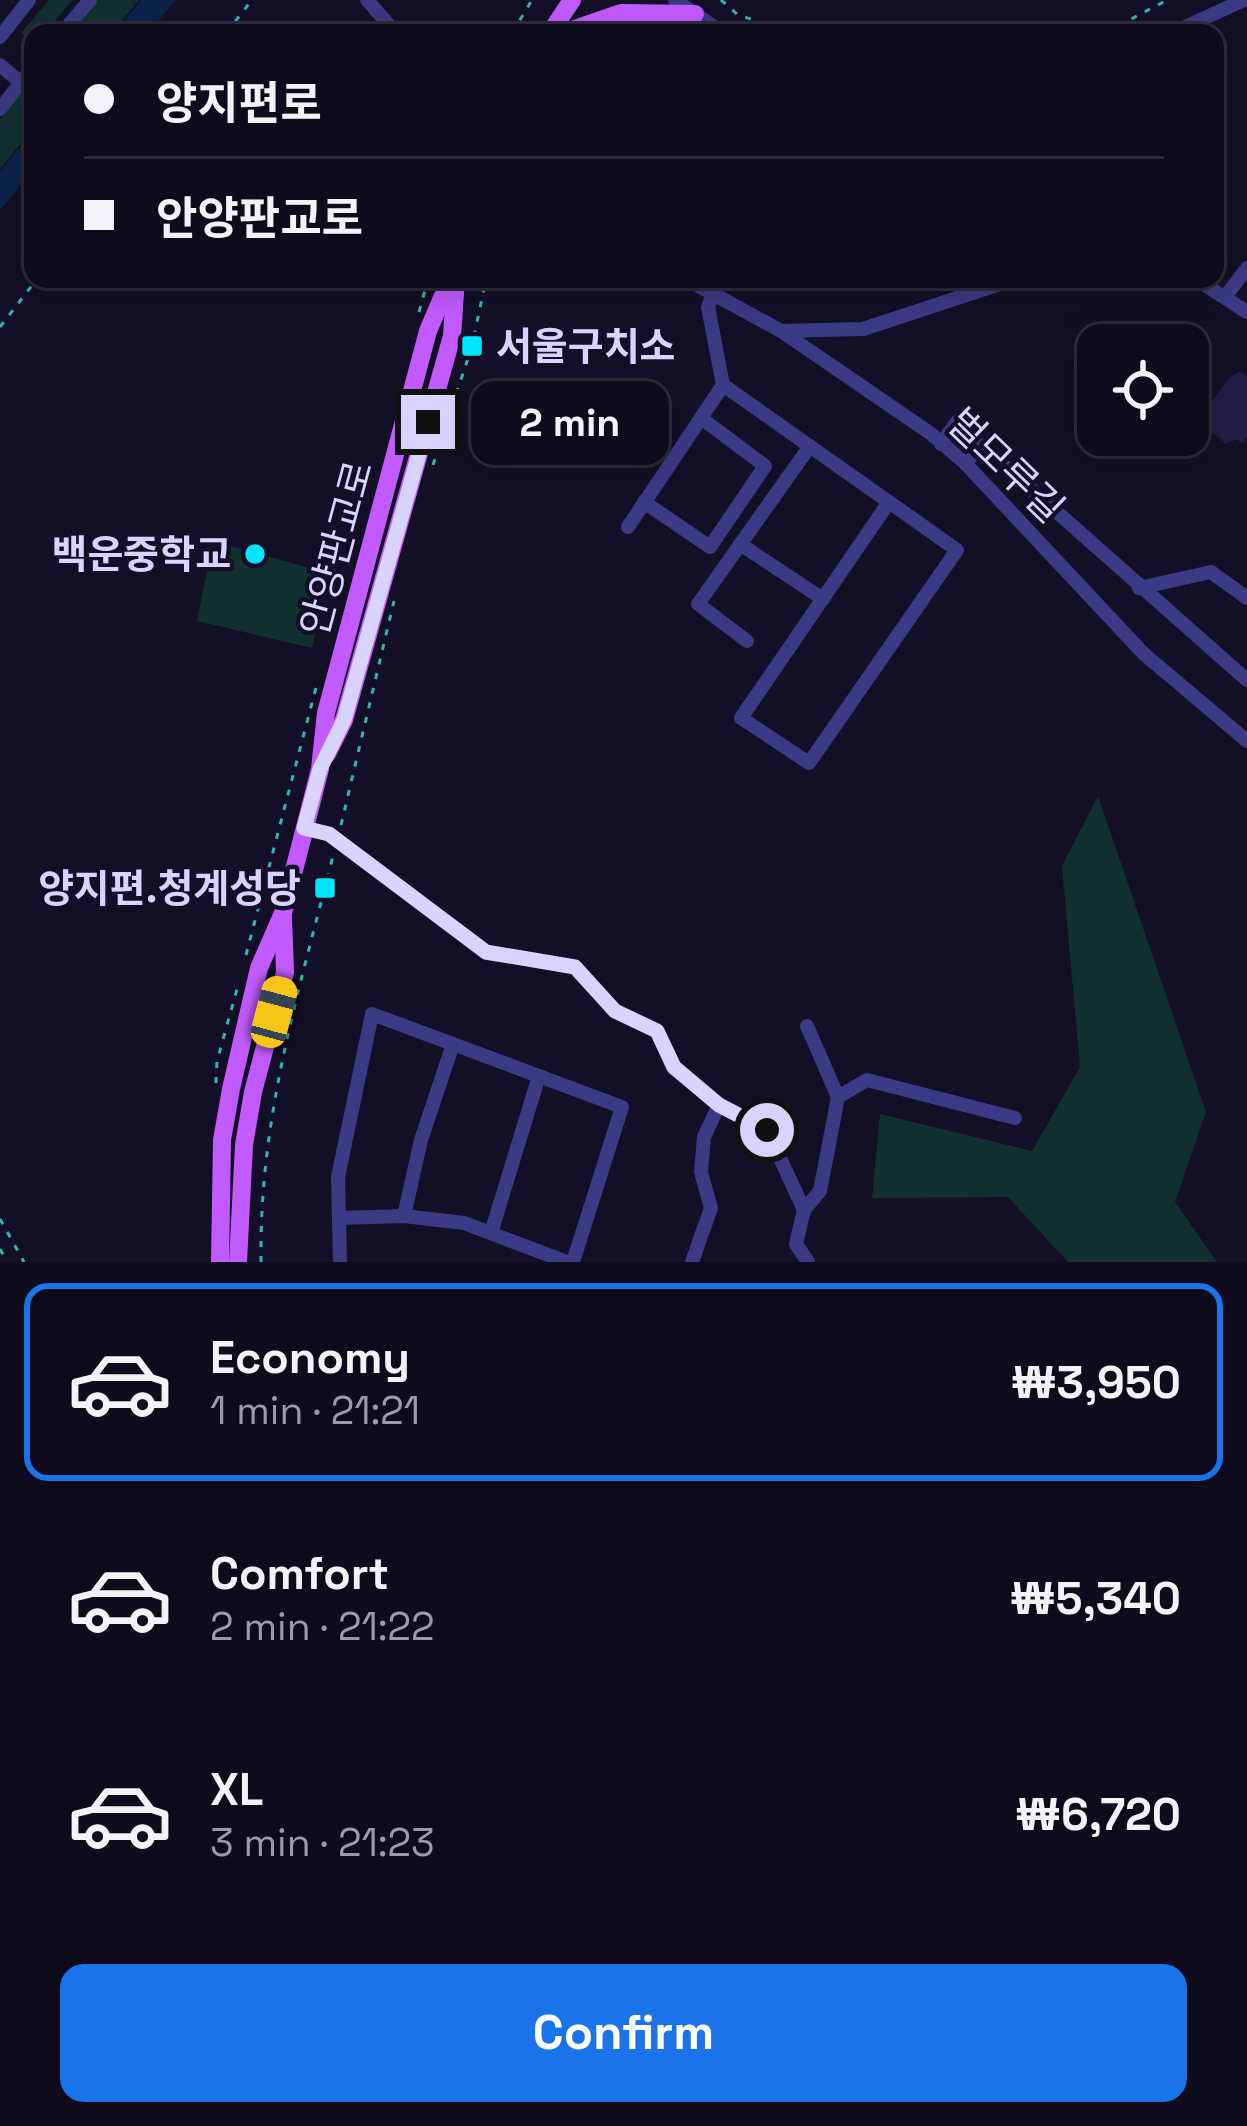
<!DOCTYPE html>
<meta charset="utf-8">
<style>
:root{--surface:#0e0b1c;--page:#171425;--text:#f1f3f6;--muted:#9b9ba3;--line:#2e2b3b;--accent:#1a73e8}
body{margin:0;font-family:"Space Grotesk","Noto Sans KR",sans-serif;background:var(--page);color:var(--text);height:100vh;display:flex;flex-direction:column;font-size:45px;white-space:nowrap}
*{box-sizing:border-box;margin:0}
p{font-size:39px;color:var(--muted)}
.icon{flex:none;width:66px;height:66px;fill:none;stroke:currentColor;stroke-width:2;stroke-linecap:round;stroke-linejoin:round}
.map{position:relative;height:1262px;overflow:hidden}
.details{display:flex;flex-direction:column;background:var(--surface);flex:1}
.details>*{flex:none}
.banner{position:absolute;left:24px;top:24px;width:1200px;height:264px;border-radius:24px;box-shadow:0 6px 30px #0003,0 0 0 3px var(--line);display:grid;align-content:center;height:264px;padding:0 60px;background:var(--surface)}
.fabs{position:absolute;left:1077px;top:324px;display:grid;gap:24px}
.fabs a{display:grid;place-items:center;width:132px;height:132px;border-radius:24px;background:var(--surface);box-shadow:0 6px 30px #0003,0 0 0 3px var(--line);font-size:60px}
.end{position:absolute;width:54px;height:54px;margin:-27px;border:15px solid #d9d4ff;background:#111;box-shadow:0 0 0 6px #111}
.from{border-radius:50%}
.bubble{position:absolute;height:84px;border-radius:24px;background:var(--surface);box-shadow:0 6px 30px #0003,0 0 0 3px var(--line);font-size:39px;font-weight:600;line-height:84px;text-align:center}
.car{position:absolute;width:36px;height:72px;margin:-36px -18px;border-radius:15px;box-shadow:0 0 9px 3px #0007;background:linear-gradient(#f5c518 24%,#345 0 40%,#f5c518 0 76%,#345 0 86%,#f5c518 0)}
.banner b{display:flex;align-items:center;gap:42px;height:114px;font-size:45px}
.banner b+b{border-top:3px solid var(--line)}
.banner i{width:30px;height:30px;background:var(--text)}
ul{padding:21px 0 0;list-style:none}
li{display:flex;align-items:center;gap:36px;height:198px;margin:0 24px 18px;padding:0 36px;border:6px solid transparent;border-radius:24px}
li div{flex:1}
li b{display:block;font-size:45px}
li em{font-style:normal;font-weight:600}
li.active{border-color:var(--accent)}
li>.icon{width:108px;height:108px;stroke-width:1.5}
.action{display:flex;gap:24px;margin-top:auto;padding:24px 60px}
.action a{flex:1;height:138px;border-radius:24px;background:var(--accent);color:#fff;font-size:48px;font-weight:600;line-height:138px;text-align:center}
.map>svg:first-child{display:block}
.green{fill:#12302f}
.water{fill:#0c2248}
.building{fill:#241b47}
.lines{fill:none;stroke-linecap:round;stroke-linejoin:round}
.path{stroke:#2fb8b0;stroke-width:3;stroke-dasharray:6 9;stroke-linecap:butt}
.minor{stroke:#3d3a85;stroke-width:14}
.major{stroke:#c25bff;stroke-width:18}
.route{stroke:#d9d4ff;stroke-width:15}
.poi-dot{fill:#00e5ff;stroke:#130f26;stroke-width:4.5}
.labels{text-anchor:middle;stroke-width:9;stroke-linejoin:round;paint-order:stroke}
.poi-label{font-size:39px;font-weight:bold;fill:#d9d4ff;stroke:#130f26;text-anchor:end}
.street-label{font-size:39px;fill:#d9d4ff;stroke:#130f26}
</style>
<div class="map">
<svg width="1247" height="1262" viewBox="0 0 1247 1262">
<rect width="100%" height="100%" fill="#130f26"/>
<g class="green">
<polygon points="49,0 72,0 45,33 33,33 33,44 21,33"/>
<polygon points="98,0 139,0 112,33 70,33"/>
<polygon points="33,77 33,129 0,169 0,120"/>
<polygon points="213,541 328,573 312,648 197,621"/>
<polygon points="1098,796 1206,1112 1175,1202 1217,1262 1068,1262 1008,1197 872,1198 880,1114 1032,1151 1080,1067 1062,866"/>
</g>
<g class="water">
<polygon points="141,0 176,0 148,33 114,33"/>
<polygon points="33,131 33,170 0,210 0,171"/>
</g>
<polygon class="building" points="1240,372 1247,376 1247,436 1242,443 1237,439 1226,444 1207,428 1202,414 1230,377"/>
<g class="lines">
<g class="path">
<polyline points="721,0 737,14 788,33"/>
<polyline points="226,33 252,0"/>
<polyline points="512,33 532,0"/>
<polyline points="1105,33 1167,0"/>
<polyline points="419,312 428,279"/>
<polyline points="0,327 37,279"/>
<polyline points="433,465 472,346 486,279"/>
<polyline points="341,825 394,601"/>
<polyline points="246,955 318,680"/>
<polyline points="216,1083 217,1061 239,982"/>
<polyline points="0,1219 24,1262"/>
<polyline points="0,1249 7,1262"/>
<path d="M 261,1262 C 259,1117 299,991 334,852"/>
</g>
<g class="minor">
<polyline points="367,0 396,33"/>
<polyline points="675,0 723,33"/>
<polyline points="62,33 90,0"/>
<polyline points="1172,33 1244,0"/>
<polyline points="0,37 29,0"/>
<polyline points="0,65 20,82"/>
<polyline points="0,109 33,67"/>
<polyline points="686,279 781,331 930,433 965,463 1144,654 1247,741"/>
<polyline points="1196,279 1247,312"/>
<polyline points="1225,297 1247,268"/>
<polyline points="781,331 863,329 1015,279"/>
<polyline points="723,385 957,550 809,763 741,718 889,502"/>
<polyline points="941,444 959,419"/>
<polyline points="965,463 981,445 1247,680"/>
<polyline points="644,502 710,547 765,466 701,418"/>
<polyline points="628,527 723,385 708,307 713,294"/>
<polyline points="740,544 823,599"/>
<polyline points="1139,588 1211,572 1247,598"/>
<polyline points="747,641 698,604 810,446"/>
<polyline points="304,828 329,834 486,953 575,967 615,1011 657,1031 673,1068 719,1105 704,1137 701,1172 711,1208 692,1262"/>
<polyline points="838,1097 867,1080 1015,1118"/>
<polyline points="719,1105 767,1130 804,1210 796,1244 808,1262"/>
<polyline points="804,1210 820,1191 838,1097 807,1026"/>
<polyline points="404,1216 421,1140 453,1044"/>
<polyline points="339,1218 404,1216 464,1223 567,1262"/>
<polyline points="491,1233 539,1076"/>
<polyline points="340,1262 338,1177 372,1014 622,1107 573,1262"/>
</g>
<g class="major">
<polyline points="550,33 572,0"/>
<polyline points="563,33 621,13 695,14"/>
<polyline points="327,754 344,720 452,336 456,279"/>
<polyline points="220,1262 222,1140 231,1089 259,968 283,913 320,769 326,713 428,331 450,279"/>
<polyline points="238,1262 244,1145 253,1092 285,972 283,917"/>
</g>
</g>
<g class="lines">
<polyline class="route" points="428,422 344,720 320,769 304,828 329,834 486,952 575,967 615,1011 657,1031 674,1067 719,1105 767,1130"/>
</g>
<g class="poi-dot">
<rect x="460" y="334" width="24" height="24" rx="6"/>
<circle cx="255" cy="554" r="12"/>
<rect x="313" y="876" width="24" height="24" rx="6"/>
</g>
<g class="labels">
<g class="poi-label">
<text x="496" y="360" text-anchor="start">서울구치소</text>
<text x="231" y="568">백운중학교</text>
<text x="301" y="902">양지편.청계성당</text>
</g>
<g class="street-label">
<text transform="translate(1006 465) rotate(44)" y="14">벌모루길</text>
<text transform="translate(336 548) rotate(-75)" y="14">안양판교로</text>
</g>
</g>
</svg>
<div class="fabs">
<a><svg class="icon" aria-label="locate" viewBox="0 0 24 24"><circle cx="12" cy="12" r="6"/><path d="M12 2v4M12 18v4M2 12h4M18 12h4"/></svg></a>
</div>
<i class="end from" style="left:767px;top:1130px"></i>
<i class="end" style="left:428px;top:422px"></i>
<div class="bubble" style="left:471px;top:381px;width:198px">2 min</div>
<i class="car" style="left:274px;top:1012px;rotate:15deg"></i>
<div class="banner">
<b><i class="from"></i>양지편로</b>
<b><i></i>안양판교로</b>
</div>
</div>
<section class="details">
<ul>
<li class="active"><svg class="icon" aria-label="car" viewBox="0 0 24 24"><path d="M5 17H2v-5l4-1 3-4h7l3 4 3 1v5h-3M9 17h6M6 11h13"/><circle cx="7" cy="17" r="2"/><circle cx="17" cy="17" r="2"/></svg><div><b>Economy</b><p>1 min · 21:21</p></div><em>₩3,950</em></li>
<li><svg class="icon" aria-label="car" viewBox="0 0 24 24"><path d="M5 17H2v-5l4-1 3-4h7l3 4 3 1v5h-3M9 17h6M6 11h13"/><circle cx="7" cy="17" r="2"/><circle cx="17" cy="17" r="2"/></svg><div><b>Comfort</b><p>2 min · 21:22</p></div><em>₩5,340</em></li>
<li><svg class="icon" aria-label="car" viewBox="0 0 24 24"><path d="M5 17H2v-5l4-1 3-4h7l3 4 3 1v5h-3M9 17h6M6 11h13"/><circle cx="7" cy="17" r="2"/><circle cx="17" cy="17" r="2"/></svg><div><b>XL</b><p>3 min · 21:23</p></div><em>₩6,720</em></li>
</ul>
<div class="action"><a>Confirm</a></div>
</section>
